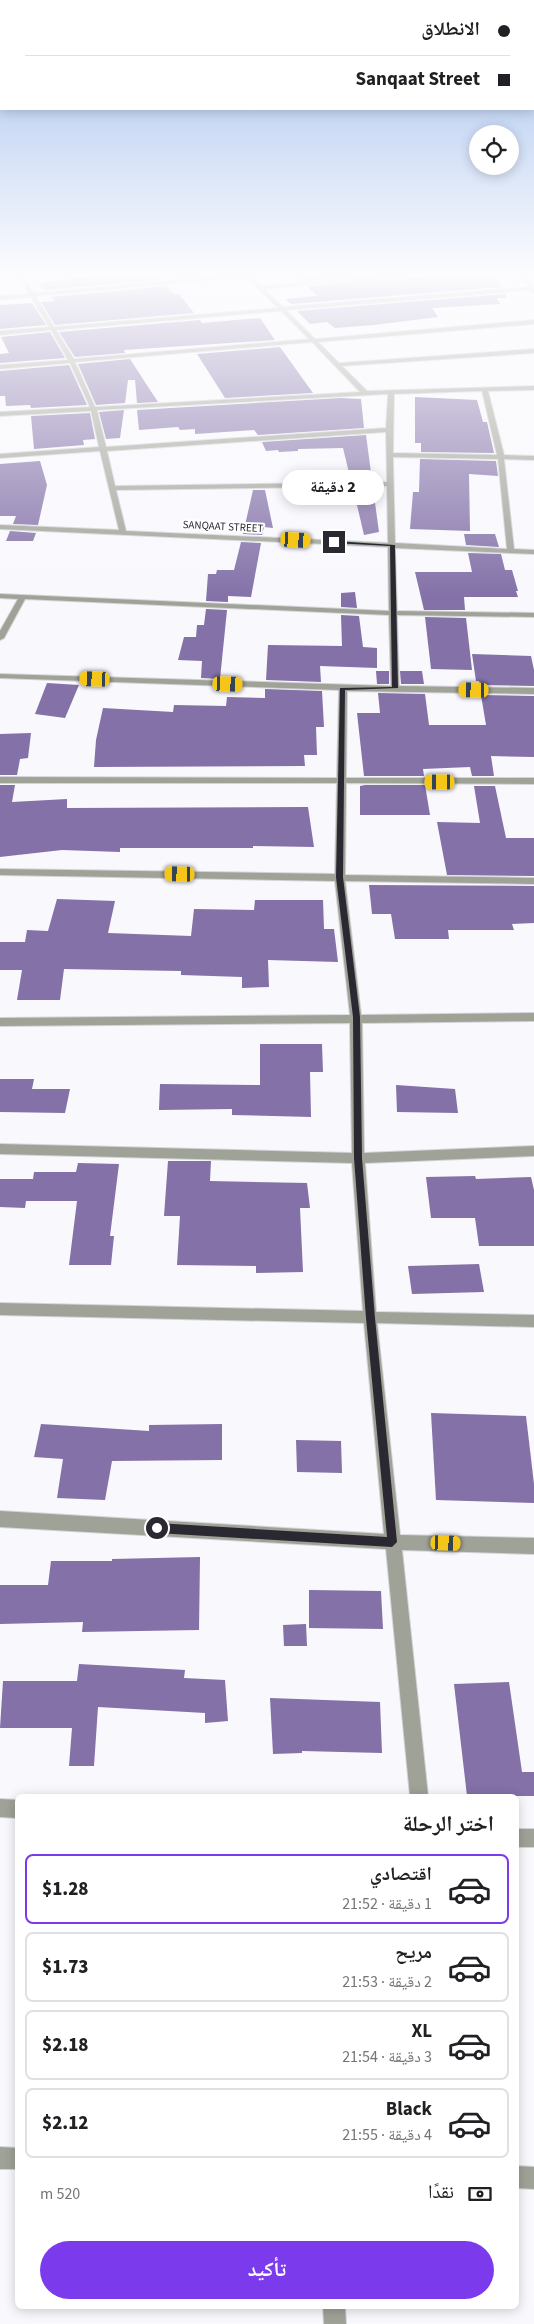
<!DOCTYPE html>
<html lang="ar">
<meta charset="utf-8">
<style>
:root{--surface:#fff;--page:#f6f6f6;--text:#202124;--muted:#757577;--line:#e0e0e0;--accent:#7c3aed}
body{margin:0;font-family:"Source Sans 3","Noto Naskh Arabic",sans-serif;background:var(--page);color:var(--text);direction:rtl;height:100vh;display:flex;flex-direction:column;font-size:19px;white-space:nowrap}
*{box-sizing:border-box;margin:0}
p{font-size:16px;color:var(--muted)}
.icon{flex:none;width:28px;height:28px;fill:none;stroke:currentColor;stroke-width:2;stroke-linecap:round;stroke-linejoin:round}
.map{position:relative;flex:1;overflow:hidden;direction:ltr}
.drawer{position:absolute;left:15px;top:1794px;width:504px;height:515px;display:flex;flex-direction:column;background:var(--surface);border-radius:8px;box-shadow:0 2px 12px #0003;direction:rtl}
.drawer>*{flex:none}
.top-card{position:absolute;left:0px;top:0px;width:535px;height:110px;box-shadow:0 2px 12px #0003;direction:rtl;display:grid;align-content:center;height:110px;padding:0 25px;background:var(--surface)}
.fabs{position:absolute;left:469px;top:125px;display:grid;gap:10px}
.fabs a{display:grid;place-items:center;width:50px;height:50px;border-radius:50%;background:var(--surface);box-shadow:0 2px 12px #0003;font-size:25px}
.end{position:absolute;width:22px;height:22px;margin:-11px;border:6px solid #2b2832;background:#fff;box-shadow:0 0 0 2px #fff}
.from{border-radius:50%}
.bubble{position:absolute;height:35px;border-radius:18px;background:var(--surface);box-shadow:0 2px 12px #0003;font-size:16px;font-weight:800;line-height:35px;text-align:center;direction:rtl}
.car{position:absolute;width:15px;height:30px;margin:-15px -8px;border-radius:6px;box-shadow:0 0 4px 1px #0007;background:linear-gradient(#f5c518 24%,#345 0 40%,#f5c518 0 76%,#345 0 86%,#f5c518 0)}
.top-card b{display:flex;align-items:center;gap:18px;height:48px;font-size:19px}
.top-card b+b{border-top:1px solid var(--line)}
.top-card i{width:12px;height:12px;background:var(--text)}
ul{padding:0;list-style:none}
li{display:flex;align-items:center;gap:15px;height:70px;margin:0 10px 8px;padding:0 15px;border:2px solid var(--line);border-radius:8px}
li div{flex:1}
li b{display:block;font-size:19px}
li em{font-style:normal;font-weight:800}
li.selected{border-color:var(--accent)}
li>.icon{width:45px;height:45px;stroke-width:1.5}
h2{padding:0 25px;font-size:22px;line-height:60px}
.pay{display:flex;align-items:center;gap:12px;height:55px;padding:0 25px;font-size:19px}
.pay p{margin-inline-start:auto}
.action{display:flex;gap:10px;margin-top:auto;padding:10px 25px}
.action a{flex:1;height:58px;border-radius:30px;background:var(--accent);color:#fff;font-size:20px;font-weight:800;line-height:58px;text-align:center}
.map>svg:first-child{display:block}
.building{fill:#8371a8}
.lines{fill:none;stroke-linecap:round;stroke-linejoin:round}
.minor-casing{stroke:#d4d3d8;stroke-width:2}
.minor{fill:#9fa297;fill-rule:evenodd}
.route{fill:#2b2832}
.labels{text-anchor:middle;stroke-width:4;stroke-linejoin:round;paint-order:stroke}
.far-street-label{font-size:11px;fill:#2b2832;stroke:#fff}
</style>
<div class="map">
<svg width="534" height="2324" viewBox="0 0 534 2324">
<rect width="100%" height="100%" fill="#f9f8fd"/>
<g class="building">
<polygon points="149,272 159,280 45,290 37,283 110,274 112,275"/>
<polygon points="360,272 417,272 376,277 380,281 451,274 453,272 492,272 501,287 291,304 285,299 317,296 307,286 350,282 352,280 348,277 302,281 298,277"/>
<polygon points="166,286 174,294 179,294 194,313 55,325 41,302 55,301 51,297"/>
<polygon points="505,294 507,298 497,298 500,304 432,308 438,317 374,325 335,328 327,322 310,324 297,311"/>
<polygon points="32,303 46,325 0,329 0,305"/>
<polygon points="260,318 275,340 124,350 125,353 75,357 59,332 200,320 202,323"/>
<polygon points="50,332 65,358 0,363 0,354 9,353 1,337"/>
<polygon points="280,347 313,393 225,398 197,354"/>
<polygon points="130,359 158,402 137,403 135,380 128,380 125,403 96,405 78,364"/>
<polygon points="69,365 87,405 31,408 30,405 6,406 5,396 0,396 0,371"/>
<polygon points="415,397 477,400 483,422 487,422 494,453 421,452 421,443 415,443"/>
<polygon points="341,398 361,399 364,428 258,435 254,430 195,434 195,429 180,430 178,427 139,430 137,410"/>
<polygon points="124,410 120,438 106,439 99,412"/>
<polygon points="90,413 95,439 83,440 84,445 34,449 31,416"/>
<polygon points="366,435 372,480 351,481 343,448 298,449 298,451 279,452 278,450 266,451 262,442"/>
<polygon points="420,459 496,461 498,476 469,474 470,531 410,529 413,492 419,492"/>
<polygon points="40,461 47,485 38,525 13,524 16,516 0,516 0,464"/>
<polygon points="353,488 373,488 379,532 364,535"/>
<polygon points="253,490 265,490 273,528 264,527 262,535 243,534"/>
<polygon points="10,531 36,533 33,541 6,541"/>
<polygon points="464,534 495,534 499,547 466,545"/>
<polygon points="241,542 261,543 251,597 228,596 228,602 206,601 208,574 216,574 217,570 234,570"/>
<polygon points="468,553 501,554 505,570 512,570 518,591 516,591 518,597 464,597 465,610 424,610 415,572 472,572"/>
<polygon points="355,592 357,608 341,607 341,593"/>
<polygon points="206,609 227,610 220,679 201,678 202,661 178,660 184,637 196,637 197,625 204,625"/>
<polygon points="341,615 359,616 363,647 377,648 377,668 320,666 321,682 266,680 268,645 342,646"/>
<polygon points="425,617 466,618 472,670 431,669"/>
<polygon points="472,654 531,656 534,670 534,686 480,685 479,681 476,681"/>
<polygon points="376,671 389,671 389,684 377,684"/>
<polygon points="400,671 422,671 424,684 401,684"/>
<polygon points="47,683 79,685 65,718 35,714"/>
<polygon points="265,689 322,691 324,727 316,727 317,755 304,755 305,766 94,767 96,740 103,708 173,712 174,705 226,706 227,697 265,698"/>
<polygon points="378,693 425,694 429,725 486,725 481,695 534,696 534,757 491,756 494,776 472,776 470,767 423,769 424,776 364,776 357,713 380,713"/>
<polygon points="31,733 28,758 20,759 17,775 0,775 0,734"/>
<polygon points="0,785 15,785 12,802 67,799 67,808 308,807 314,847 253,846 253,848 120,848 120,852 62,850 0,857"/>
<polygon points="365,785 425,785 430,815 360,815 360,786"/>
<polygon points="474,786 495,786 506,838 534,838 534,876 447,875 437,822 480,823"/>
<polygon points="369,885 534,886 534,923 512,924 514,930 448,930 449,939 395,939 391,914 372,914"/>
<polygon points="57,899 115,901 108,933 191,936 194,909 254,910 255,900 323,900 324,929 334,929 338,962 268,960 269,987 242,988 242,977 181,975 181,971 64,969 60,1000 17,1000 22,970 0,970 0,942 25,942 27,930 48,931"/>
<polygon points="260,1044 322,1044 323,1072 310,1072 311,1117 232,1115 232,1109 159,1110 160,1084 260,1085"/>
<polygon points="0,1079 34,1079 32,1089 70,1089 65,1113 0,1112"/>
<polygon points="396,1085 455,1089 458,1113 397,1112"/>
<polygon points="168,1161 211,1161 210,1181 307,1183 310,1208 300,1208 303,1272 256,1273 256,1266 177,1265 180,1216 164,1216"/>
<polygon points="78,1163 119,1164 110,1236 114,1236 111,1265 69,1265 77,1201 26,1201 25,1208 0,1207 0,1179 33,1179 34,1172 76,1172"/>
<polygon points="475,1176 476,1179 531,1177 534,1190 534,1246 479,1246 475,1218 431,1218 426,1177"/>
<polygon points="479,1264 484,1292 412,1294 408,1266"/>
<polygon points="431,1413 526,1416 534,1484 534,1503 436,1500"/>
<polygon points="41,1424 149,1431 149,1425 222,1424 222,1460 112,1461 105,1500 57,1498 63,1459 34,1457"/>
<polygon points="296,1440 341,1441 342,1473 297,1472"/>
<polygon points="200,1557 199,1630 82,1632 83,1622 0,1624 0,1585 48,1585 51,1561 112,1561 112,1559"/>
<polygon points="309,1590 381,1591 383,1629 309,1628"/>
<polygon points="306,1624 307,1646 284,1646 283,1625"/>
<polygon points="79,1664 185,1670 184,1678 225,1680 228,1721 205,1723 205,1713 98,1707 94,1766 69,1766 72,1728 0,1728 3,1681 77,1681"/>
<polygon points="509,1682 522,1772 534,1772 534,1796 467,1796 454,1684"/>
<polygon points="270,1698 380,1702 382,1753 302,1751 302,1753 273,1754"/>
</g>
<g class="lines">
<defs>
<g id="minor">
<polygon points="0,272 13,272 0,274"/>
<path d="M 17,272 L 21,272 L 34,293 L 243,274 L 241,272 L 248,274 L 288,272 L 251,277 L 261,286 L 348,279 L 350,280 L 264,289 L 283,307 L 529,287 L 521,272 L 525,272 L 534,287 L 534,294 L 530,290 L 286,310 L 315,339 L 534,320 L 534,324 L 318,342 L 339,363 L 534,349 L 534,353 L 342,366 L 367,391 L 534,386 L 534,390 L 488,391 L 504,455 L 534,456 L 534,460 L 504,459 L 514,549 L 534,550 L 534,554 L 395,548 L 397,611 L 534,613 L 534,617 L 397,615 L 399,686 L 534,688 L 534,694 L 347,691 L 346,778 L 534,778 L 534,784 L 346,783 L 345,875 L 534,878 L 534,884 L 345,881 L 361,1015 L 534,1013 L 534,1021 L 362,1023 L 364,1153 L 534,1146 L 534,1156 L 365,1163 L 376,1312 L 534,1315 L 534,1327 L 377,1323 L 400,1535 L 534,1538 L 534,1554 L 402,1550 L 428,1796 L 410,1796 L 386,1549 L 0,1527 L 0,1511 L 384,1534 L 364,1323 L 0,1315 L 0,1303 L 363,1311 L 352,1163 L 0,1154 L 0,1144 L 352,1153 L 350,1023 L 0,1026 L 0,1018 L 350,1015 L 335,881 L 0,875 L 0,869 L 335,874 L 337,783 L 0,783 L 0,777 L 337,778 L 339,690 L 0,678 L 0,674 L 391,686 L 389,615 L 25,599 L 4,638 L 0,640 L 0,631 L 18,599 L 0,598 L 0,594 L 389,611 L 388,547 L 0,529 L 0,525 L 119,530 L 100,451 L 0,458 L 0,454 L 99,447 L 91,411 L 0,416 L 0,412 L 90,407 L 70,363 L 0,369 L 0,365 L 68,360 L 51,330 L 0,335 L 0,331 L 49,327 L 31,297 L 0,300 L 0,296 L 29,294 ZM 246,277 L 278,308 L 54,327 L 36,296 ZM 281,311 L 309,339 L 74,359 L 56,330 ZM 312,342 L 360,392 L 95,407 L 75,362 ZM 482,391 L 497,455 L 393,453 L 394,394 ZM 388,394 L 386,428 L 106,447 L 97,410 ZM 386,432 L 387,482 L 115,486 L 107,451 ZM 393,457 L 498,459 L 507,549 L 395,543 ZM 387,486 L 388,543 L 126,531 L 116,490 Z"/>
<polygon points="433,272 451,272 380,279 378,278"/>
<polygon points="0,1799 18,1800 18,1818 0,1817"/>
<rect x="516" y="1829" width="18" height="18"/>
<polygon points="0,2147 18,2148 18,2169 0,2169"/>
<polygon points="516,2166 534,2167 534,2189 516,2188"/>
<polygon points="323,2306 345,2306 346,2324 324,2324"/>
</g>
</defs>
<use href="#minor" class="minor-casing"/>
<use href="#minor" class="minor"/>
</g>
<linearGradient id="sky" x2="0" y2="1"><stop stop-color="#a3c0ee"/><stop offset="0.46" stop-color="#fcfcfe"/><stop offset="1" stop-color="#fcfcfe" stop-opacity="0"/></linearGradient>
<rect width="534" height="597" fill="url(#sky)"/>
<polygon class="route" points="334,541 395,545 398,688 345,690 343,877 360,1017 362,1158 375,1318 397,1542 392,1547 157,1533 152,1528 157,1523 387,1537 366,1318 354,1158 353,1017 336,877 340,688 392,687 390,546 333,543"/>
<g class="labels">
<g class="far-street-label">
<text transform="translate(223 526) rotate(3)" y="4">SANQAAT STREET</text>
</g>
</g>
</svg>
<div class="fabs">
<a><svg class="icon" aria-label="locate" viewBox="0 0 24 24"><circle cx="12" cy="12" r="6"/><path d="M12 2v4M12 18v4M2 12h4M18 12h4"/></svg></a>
</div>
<i class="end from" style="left:157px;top:1528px"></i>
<i class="end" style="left:334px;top:542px"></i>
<div class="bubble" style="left:282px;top:470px;width:102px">2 دقيقة</div>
<i class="car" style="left:296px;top:540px;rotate:93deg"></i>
<i class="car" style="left:95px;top:679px;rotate:272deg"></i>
<i class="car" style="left:228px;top:684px;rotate:92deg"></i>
<i class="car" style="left:474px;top:690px;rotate:271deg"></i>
<i class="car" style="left:440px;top:782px;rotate:270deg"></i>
<i class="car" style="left:180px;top:874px;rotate:271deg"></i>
<i class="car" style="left:446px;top:1543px;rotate:92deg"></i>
<div class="top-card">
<b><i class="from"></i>الانطلاق</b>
<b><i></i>Sanqaat Street</b>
</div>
<section class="drawer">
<h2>اختر الرحلة</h2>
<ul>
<li class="selected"><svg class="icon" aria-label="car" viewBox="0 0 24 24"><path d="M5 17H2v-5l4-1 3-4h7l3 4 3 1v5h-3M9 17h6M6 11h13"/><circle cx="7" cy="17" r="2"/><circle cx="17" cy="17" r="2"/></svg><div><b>اقتصادي</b><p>1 دقيقة · 21:52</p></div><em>$1.28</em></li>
<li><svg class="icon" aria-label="car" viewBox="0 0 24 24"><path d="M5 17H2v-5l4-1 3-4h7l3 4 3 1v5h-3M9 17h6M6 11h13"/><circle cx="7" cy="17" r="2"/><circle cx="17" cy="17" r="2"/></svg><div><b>مريح</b><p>2 دقيقة · 21:53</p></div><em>$1.73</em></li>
<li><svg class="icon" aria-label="car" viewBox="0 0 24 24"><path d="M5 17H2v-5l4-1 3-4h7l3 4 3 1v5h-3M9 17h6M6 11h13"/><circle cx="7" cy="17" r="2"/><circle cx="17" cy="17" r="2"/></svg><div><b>XL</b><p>3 دقيقة · 21:54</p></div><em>$2.18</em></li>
<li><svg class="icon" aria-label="car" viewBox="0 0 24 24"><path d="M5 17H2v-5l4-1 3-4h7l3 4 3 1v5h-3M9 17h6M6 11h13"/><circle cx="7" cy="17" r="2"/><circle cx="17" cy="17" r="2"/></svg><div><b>Black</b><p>4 دقيقة · 21:55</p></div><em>$2.12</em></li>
</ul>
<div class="pay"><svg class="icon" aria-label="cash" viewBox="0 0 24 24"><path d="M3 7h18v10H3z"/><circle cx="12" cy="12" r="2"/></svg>نقدًا<p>520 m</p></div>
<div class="action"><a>تأكيد</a></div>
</section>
</div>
